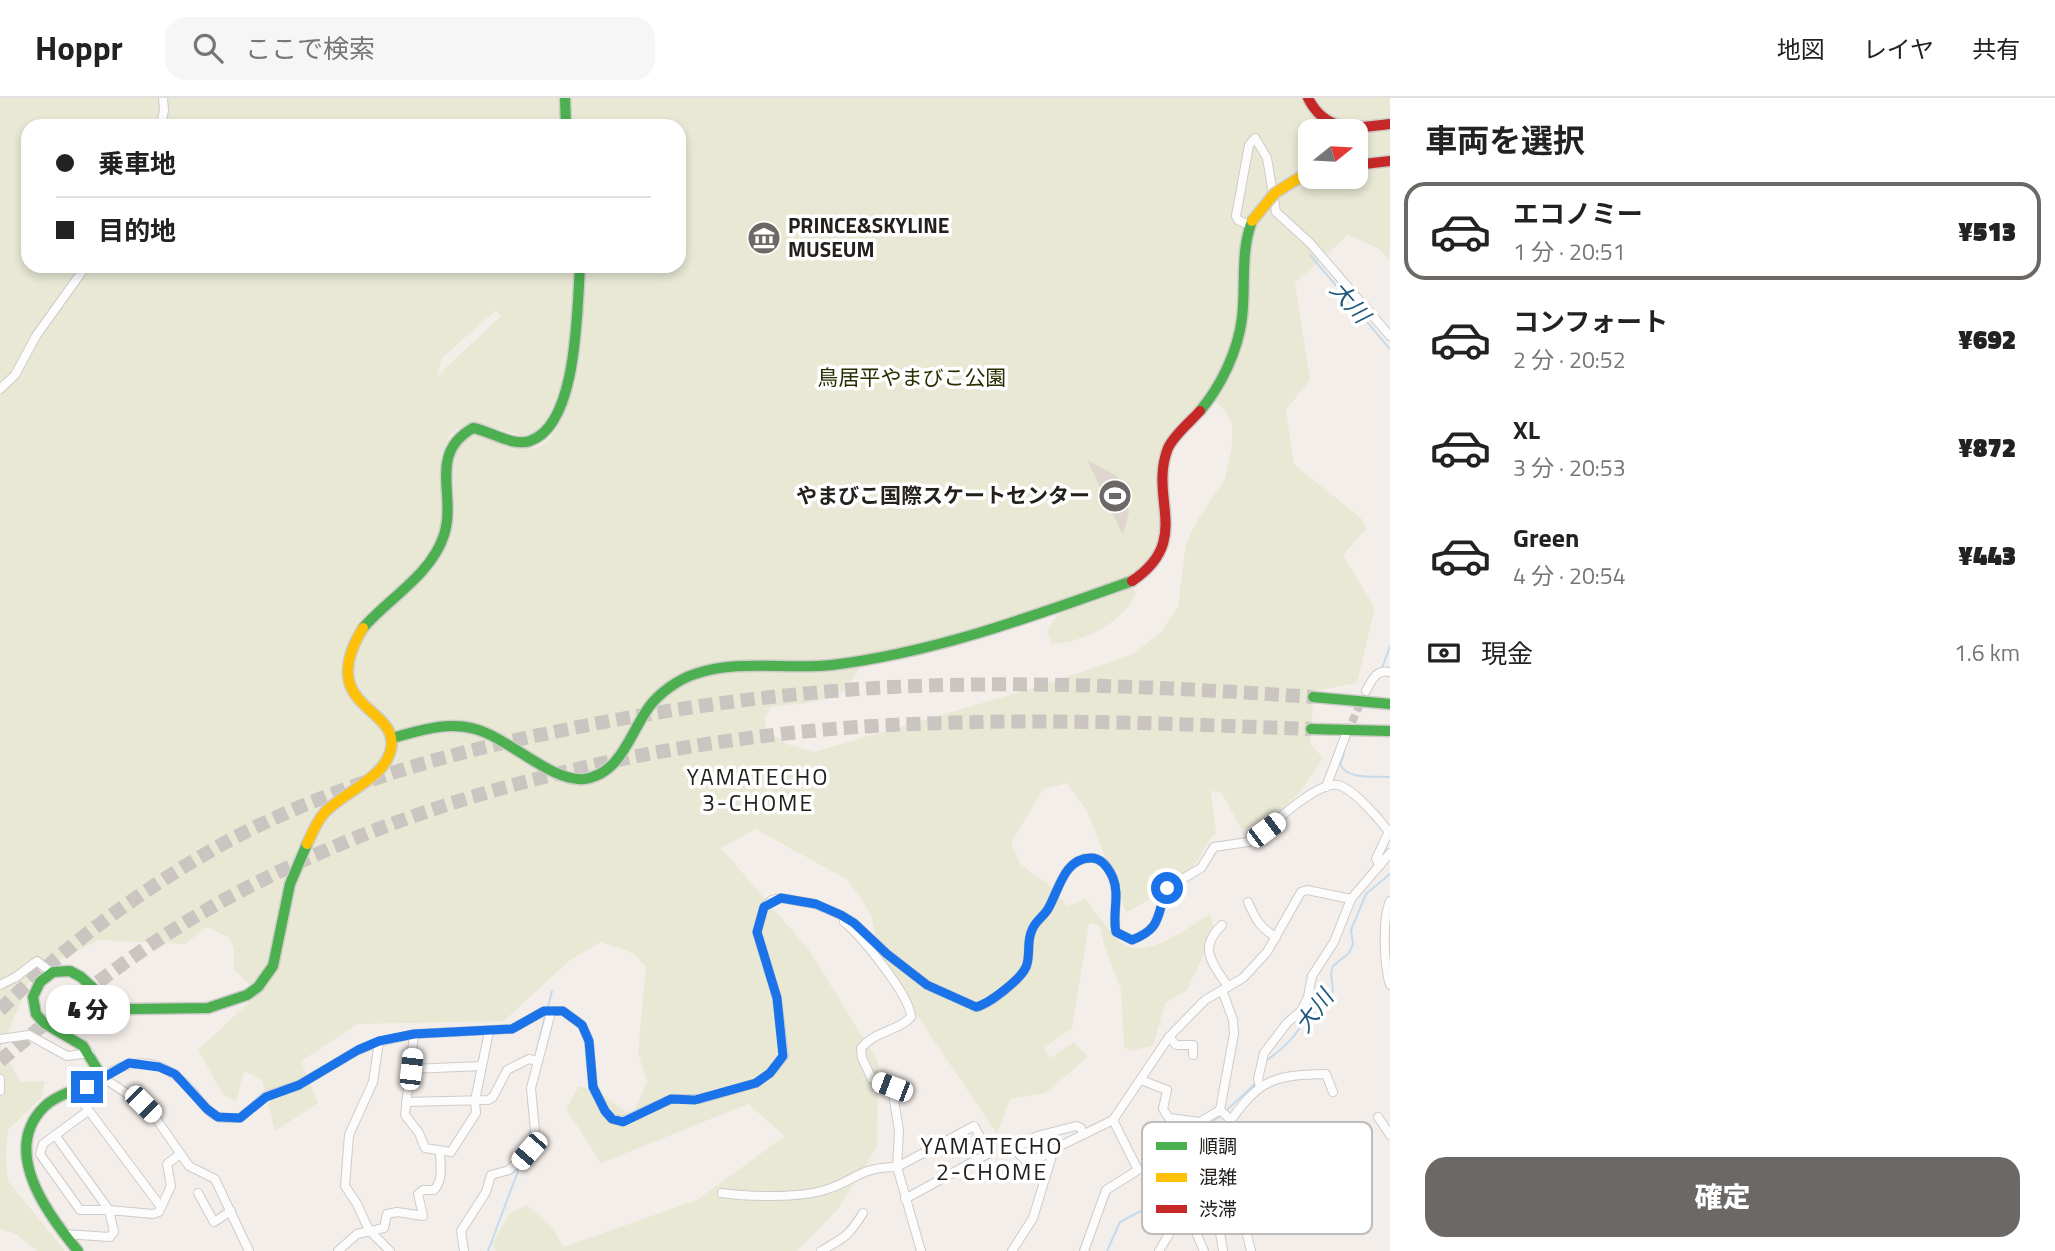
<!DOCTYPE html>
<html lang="ja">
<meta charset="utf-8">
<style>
:root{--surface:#fff;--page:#f6f6f6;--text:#222;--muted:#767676;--line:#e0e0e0;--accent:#6c6865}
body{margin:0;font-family:"Titillium Web","Noto Sans JP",sans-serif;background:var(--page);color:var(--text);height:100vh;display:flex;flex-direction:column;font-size:26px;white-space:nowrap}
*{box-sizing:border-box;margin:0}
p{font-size:23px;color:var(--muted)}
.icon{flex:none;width:38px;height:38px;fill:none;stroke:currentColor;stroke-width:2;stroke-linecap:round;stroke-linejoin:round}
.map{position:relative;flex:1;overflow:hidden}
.side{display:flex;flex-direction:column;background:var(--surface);width:665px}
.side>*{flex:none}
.banner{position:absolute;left:21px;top:21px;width:665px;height:154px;border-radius:21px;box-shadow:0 4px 10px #0003;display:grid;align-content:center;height:154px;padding:0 35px;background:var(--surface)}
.needle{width:46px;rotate:72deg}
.controls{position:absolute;left:1298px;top:21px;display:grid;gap:14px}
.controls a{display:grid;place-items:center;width:70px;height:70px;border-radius:14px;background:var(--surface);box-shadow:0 4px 10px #0003;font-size:35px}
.end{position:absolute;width:32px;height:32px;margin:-16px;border:9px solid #1a73e8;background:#fff;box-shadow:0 0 0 4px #fff}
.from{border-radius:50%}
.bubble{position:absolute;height:49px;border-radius:21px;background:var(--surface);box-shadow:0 4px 10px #0003;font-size:23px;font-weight:800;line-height:49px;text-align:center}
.car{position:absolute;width:21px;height:42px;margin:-21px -10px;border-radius:9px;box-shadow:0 0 5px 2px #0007;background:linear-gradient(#fff 24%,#345 0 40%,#fff 0 76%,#345 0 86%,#fff 0)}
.banner b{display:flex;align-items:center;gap:24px;height:66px;font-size:26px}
.banner b+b{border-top:2px solid var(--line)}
.banner i{width:18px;height:18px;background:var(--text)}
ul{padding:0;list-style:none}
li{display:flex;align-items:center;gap:21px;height:98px;margin:0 14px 10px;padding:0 21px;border:4px solid transparent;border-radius:21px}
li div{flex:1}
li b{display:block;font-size:26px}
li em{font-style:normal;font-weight:800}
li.active{border-color:var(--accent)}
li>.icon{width:63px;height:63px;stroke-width:1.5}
h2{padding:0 35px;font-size:32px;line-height:84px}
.pay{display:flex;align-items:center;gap:18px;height:77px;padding:0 35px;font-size:26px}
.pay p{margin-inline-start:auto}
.button{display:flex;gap:14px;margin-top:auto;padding:14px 35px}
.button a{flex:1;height:80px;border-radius:21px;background:var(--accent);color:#fff;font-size:28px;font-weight:800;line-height:80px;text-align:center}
header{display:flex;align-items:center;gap:42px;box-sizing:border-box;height:98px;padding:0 35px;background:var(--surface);border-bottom:2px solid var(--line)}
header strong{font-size:33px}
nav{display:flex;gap:38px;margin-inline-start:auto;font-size:24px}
.search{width:490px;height:63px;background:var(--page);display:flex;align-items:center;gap:18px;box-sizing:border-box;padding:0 24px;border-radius:21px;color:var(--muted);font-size:26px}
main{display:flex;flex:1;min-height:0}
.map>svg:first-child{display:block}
.green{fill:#e8e8d5;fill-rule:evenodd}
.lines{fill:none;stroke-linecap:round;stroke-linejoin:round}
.stream{stroke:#c4dbee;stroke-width:2}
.building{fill:#e0d6d0}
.street-tunnel{stroke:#cac5c1;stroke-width:8;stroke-dasharray:8 4;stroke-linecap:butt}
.highway-tunnel{stroke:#cac5c1;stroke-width:14;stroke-dasharray:14 7;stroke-linecap:butt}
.street-casing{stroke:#cecbc8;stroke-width:10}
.fast-casing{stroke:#cecbc8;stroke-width:13}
.slow-casing{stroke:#cecbc8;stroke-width:13}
.jam-casing{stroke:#cecbc8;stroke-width:13}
.street{stroke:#fdfcfc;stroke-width:8}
.fast{stroke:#4caf50;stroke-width:10}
.slow{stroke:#ffc107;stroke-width:10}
.jam{stroke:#c62828;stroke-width:10}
.slow-bridge-casing{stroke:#cecbc8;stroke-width:13;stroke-linecap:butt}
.slow-bridge{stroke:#ffc107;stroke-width:10}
.route{stroke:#1a73e8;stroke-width:9}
.labels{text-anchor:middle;stroke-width:7;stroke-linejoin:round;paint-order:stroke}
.poi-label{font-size:21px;font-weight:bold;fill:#23201d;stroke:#fff;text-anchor:start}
.park-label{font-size:21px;fill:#2a2d00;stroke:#fff}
.water-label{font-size:23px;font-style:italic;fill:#20577c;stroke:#fff}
.neighbourhood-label{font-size:23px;letter-spacing:2px;fill:#23201d;stroke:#fff}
.key{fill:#fff;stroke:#bdbcbb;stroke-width:2}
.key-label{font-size:19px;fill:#23201d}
</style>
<header>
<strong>Hoppr</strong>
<div class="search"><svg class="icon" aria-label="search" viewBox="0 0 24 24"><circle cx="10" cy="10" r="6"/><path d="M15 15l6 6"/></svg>ここで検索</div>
<nav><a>地図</a><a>レイヤ</a><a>共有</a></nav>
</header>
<main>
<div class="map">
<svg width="1390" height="1153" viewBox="0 0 1390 1153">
<rect width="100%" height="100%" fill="#f4eeea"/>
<g class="green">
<path d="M 0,0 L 560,0 L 561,28 L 28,28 L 28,168 L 577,168 L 567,280 L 542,331 L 523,338 L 474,325 L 457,331 L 450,337 L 441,358 L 445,399 L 439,452 L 443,453 L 455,416 L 452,360 L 462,341 C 496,325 533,382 560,324 L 558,319 L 571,289 L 575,287 L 586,168 L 679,168 L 679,28 L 573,28 L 571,0 L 1390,0 L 1390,162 L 1378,150 L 1348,137 L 1295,185 L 1310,282 L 1286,312 L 1294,366 L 1362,421 L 1366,431 L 1343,457 L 1375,510 L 1357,585 L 1314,593 L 1310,646 L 1323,660 C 1299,698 1285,716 1242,732 L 1221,694 L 1211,693 L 1216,735 C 1205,745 1202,756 1194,767 C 1183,780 1143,807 1126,814 L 1087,713 L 1067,685 L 1043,691 L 1011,745 L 1020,765 L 1032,776 L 1047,785 L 1068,808 L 1085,801 C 1096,813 1112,839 1125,847 C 1147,861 1191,828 1210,816 L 1215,833 L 1187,892 L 1165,905 L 1153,948 L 1129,953 L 1124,948 L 1121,892 L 1104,846 L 1100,828 L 1089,825 L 1072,930 L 1044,950 L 1050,960 L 1074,944 L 1088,959 L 1045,995 L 1010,1001 L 997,1036 L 881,864 L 871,816 L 848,782 L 755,731 L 721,750 L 809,852 L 878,964 L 877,1049 L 838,1111 L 797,1153 L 496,1153 L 492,1146 L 510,1115 L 527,1107 L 553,1130 L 563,1149 L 697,1102 L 785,1038 L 748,1006 L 601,1065 L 566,1011 L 579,988 L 599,994 L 632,1018 L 647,984 L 638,955 L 646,869 L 633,855 L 601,844 L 569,863 L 504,923 L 358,926 L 301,963 L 318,1005 L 275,1033 L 262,982 L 244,973 L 236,1004 L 223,996 L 198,952 L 259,895 L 234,872 L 234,851 L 230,840 L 207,829 L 185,846 L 99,842 L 33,875 L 1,950 L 21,984 L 45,983 L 42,999 L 8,1032 L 6,1058 L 8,1083 L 65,1153 L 37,1153 L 16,1136 L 0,1131 ZM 1311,33 L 1356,33 L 1356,79 L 1311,79 ZM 496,212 L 501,218 L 437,278 L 442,260 ZM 1214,302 L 1226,314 L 1232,326 L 1232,348 L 1225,381 L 1198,421 L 1186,445 L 1178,509 L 1161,534 L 1133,556 L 1047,586 L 814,654 L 787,646 L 766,631 L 765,620 L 771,609 L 815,604 L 845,592 L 869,556 L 947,541 L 1132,477 C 1142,467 1155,458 1160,444 C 1165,426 1160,409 1158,391 C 1154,349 1177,319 1214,302 Z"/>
<path d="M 1121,489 L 1133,490 L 1136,495 C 1122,526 1084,544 1052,546 L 1047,533 C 1060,505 1094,498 1121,489 Z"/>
</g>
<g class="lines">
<g class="stream">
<polyline points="1310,157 1390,251"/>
<polyline points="1382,570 1390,548"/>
<path d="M 1344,656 L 1340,666 C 1346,682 1375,678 1390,679"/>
<polyline points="548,909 552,893"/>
<polyline points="535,960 545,918"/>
<path d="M 1266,963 C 1288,947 1301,933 1312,908 L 1325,903 L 1333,893 L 1331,875 L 1333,868 L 1349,855 L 1353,846 L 1351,832 L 1366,796 L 1390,776"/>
<polyline points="528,1000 529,1012"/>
<polyline points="1227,1012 1256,985"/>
<polyline points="488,1153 521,1065"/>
<path d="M 1107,1153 L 1120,1124 L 1141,1113 L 1151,1094 L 1150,1074 C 1169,1051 1196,1035 1220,1018"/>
</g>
</g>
<polygon class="building" points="1087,362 1117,378 1123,390 1129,414 1123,437"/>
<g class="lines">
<polyline class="street-tunnel" points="1347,635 1362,602"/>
<g class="highway-tunnel">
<path d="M 0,912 C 68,845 146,788 230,742 C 330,689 443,656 554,634 C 673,609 794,593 915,588 C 1048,583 1181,590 1313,599"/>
<path d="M 0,963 C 53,918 108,874 167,836 C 379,700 662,636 913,626 C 1045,620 1178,626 1311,631"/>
</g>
<defs>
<g id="street">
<polyline points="161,28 164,12 163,0"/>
<polyline points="1249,127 1238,122 1236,118 1249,47 1255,40 1267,60 1276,114 1310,145 1390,238"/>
<polyline points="0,291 15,277 36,238 86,168"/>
<path d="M 1366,593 C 1372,582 1376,571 1390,574"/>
<polyline points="1326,689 1345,639"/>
<polyline points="1380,767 1376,761 1389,733"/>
<path d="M 1390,803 C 1382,821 1384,868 1390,887"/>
<path d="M 1248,804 C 1255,820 1260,830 1276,839"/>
<path d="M 844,824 C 861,838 910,897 911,919 C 897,934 876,932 861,950 L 862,960 L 872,981 L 892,989 L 899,1033 L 897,1069 L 974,1028 L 989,1055 L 905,1101"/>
<path d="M 1222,827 C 1197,851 1213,865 1228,889"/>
<polyline points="0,887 16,879 37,863 52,875"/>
<polyline points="414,936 405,1017 419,1035 425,1050 451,1054 476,1015 475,1003 489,933"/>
<polyline points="1169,939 1176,947 1193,947 1193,957"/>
<polyline points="0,941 29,937 67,958 90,955"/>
<polyline points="379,944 373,984 349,1037 345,1088 357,1106 369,1132 390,1153"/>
<polyline points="411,971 482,968"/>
<polyline points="0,981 0,993"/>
<path d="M 1141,982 L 1167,992 L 1163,1011 L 1169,1020 L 1200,1024 L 1220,1012 L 1231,1022 C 1261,980 1276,977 1326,976 L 1333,994"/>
<polyline points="1260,989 1258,981 1264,955 1287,925 1301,913 1308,899 1312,878 1334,844 1351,801 1390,755"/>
<polyline points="75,994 161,1109"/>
<polyline points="406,1004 488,1002 493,999 507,972 529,961 537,963"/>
<polyline points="1220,1012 1234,936 1233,922 1222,892"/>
<polyline points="88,1013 43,1046 40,1056 80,1112 109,1112"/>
<polyline points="1378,1019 1390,1037"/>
<polyline points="55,1037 109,1112"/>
<polyline points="1050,1056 1026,1063 1017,1054 1018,1049 1037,1038 1076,1028 1081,1030 1083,1037"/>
<polyline points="198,1095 214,1124 231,1113"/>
<path d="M 722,1095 C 749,1099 799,1100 825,1092 C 857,1082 859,1069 897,1069 L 921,1153"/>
<polyline points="1178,1121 1195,1132 1204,1153"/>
<polyline points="64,1136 110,1139 114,1134 109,1112 153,1116 159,1114 171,1088 167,1066 180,1056"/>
<path d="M 249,1153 L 215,1081 L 189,1068 L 155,1019 L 143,1006 L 102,979 C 135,957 164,962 190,991 C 199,1000 206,1014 218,1019 C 224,1021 233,1020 240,1020 L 266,998 L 299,987 L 358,952 L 379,944 L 414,936 L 512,931 L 544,913 L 563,913 L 582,927 L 589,943 L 593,989 L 605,1013 L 612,1021 L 623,1023 L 671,1001 L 700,1001 L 756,985 L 770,975 L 784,958 L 777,900 L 757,834 L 764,809 L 772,802 L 781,800 L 815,806 L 841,817 L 854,825 L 887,856 L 927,887 L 976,909 C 989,907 1021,881 1026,869 C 1031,858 1026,844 1032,832 C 1035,824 1044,818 1048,811 C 1059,792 1064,760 1091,760 C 1102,760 1109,770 1113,780 C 1120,798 1112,816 1116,834 L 1132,842 C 1163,830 1156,817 1167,790 L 1201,770 L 1214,749 L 1248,744 L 1256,740 C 1273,726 1317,683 1338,687 C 1354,691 1380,722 1390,735"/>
<path d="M 338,1153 L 357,1136 L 384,1130 L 387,1116 L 397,1114 L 423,1118 L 418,1096 L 423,1092 L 434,1092 C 444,1081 440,1067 440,1053"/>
<polyline points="464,1153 461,1133 486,1094 491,1077 509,1072 529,1053 535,1033 531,990 551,914"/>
<path d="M 821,1153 C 845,1139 848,1139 863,1115"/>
<polyline points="1012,1153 1033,1120 1054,1051 1113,1022 1169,939 1205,902 1243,880 1267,854 1301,794 1307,792 1351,801"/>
<polyline points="1084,1153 1106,1092 1138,1072 1113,1022"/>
<polyline points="1159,1153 1178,1121 1195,1083 1217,1053 1231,1022"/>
<polyline points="1223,1153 1219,1129 1222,1123 1239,1118 1243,1121 1251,1153"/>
</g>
<g id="fast">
<polyline points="565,0 566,28"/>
<path d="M 1200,313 C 1221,288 1238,253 1242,220 C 1246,187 1240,155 1252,123"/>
<path d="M 363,530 C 389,500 431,477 444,437 C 457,397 427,356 473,330 C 490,333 513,349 530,343 C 578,327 577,210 580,168"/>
<polyline points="1313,599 1390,606"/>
<polyline points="1311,631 1390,633"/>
<path d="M 392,640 C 419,633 447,623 475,631 C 509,640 551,684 584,681 C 621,676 630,635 649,609 C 659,595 679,581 695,576 C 738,561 788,572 832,567 C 937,554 1033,518 1132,483"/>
<path d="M 78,1153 C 48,1117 0,1053 44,1009 C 58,995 85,990 102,979 L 83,948 L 44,925 L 36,916 L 33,899 L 40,884 L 53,874 L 70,873 L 81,879 L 111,906 L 131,911 L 208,910 L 247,897 L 258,889 L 273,868 L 290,786 L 307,746"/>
</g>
<path id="slow" d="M 307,746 C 312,735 317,723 325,714 C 344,694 385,680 391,651 C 400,608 314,611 363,530"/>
<g id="jam">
<path d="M 1308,0 C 1326,36 1356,30 1390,26"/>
<polyline points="1356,67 1390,63"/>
<path d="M 1132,483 C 1193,442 1148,401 1168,350 C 1174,337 1190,324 1200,313"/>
</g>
</defs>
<use href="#street" class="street-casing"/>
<use href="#fast" class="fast-casing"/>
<use href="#slow" class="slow-casing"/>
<use href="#jam" class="jam-casing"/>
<use href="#street" class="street"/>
<use href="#fast" class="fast"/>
<use href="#slow" class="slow"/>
<use href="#jam" class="jam"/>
<defs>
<polyline id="slow-bridge" points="1252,123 1275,95 1305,76"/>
</defs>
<use href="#slow-bridge" class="slow-bridge-casing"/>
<use href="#slow-bridge" class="slow-bridge"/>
</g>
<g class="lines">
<path class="route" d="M 87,989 L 129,965 L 159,969 L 175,976 L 207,1011 L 218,1019 L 240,1020 L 266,999 L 299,987 L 358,952 L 379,943 L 414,936 L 512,931 L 544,913 L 563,913 L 582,927 L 589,943 L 593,989 L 605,1013 L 612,1021 L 623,1024 L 671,1001 L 695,1002 L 756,985 L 770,975 L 783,958 L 777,900 L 757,834 L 764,809 L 781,800 L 816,806 L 841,817 L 854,825 L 887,856 L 927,887 L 976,909 C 989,906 1021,881 1026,869 C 1031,858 1026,844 1032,832 C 1035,823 1044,818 1048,811 C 1059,792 1064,760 1091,760 C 1102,760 1109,771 1113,780 C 1120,797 1112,817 1116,834 L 1132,842 C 1163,830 1156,817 1167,790"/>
</g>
<defs>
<symbol id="museum-disc" viewBox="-11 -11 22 22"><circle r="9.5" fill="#6c6865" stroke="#fff"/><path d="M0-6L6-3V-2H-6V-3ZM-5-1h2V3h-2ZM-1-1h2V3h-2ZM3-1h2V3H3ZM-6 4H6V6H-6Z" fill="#fff"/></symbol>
<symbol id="stadium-disc" viewBox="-11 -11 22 22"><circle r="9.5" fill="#6c6865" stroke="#fff"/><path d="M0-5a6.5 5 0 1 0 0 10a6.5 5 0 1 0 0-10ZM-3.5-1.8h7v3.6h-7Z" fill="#fff"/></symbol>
</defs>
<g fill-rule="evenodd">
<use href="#museum-disc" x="745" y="121" width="38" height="38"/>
<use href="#stadium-disc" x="1096" y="379" width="38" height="38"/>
</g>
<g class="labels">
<g class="poi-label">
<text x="788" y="135">PRINCE&amp;SKYLINE<tspan x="788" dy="24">MUSEUM</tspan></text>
<text x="1090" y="405" text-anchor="end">やまびこ国際スケートセンター</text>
</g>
<g class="park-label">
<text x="912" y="287">鳥居平やまびこ公園</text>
</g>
<g class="water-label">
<text transform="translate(1350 204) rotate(49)" y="8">大川</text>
<text transform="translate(1314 913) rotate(-53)" y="8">大川</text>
</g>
<g class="neighbourhood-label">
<text x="758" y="687">YAMATECHO<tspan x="758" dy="26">3-CHOME</tspan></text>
<text x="992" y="1056">YAMATECHO<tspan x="992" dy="26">2-CHOME</tspan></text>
</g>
</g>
<rect x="1142" y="1024" width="230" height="112" rx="10" class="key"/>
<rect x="1156" y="1044" width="31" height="8" fill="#4caf50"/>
<rect x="1156" y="1075" width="31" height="9" fill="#ffc107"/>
<rect x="1156" y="1107" width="31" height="8" fill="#c62828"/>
<g class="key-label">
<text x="1199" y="1055">順調</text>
<text x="1199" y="1086">混雑</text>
<text x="1199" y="1118">渋滞</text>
</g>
</svg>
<div class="controls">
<a><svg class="needle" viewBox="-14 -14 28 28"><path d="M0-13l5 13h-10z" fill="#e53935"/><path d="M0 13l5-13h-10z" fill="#767676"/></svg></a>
</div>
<i class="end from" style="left:1167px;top:790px"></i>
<i class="end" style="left:87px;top:989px"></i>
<div class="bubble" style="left:46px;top:887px;width:84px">4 分</div>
<i class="car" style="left:1266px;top:732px;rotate:53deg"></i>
<i class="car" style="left:411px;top:971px;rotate:6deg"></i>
<i class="car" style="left:892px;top:989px;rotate:291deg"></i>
<i class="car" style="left:143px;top:1006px;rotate:135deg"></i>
<i class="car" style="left:529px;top:1053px;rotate:221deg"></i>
<div class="banner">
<b><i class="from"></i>乗車地</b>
<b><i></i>目的地</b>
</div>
</div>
<section class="side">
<h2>車両を選択</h2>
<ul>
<li class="active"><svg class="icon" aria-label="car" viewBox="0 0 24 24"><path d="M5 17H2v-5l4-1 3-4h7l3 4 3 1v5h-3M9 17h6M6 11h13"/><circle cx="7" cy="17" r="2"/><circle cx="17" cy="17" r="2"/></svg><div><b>エコノミー</b><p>1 分 · 20:51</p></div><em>¥513</em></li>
<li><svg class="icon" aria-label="car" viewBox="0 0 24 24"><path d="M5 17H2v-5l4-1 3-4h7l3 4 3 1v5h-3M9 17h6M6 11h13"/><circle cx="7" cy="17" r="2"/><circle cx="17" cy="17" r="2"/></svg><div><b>コンフォート</b><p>2 分 · 20:52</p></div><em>¥692</em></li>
<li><svg class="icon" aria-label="car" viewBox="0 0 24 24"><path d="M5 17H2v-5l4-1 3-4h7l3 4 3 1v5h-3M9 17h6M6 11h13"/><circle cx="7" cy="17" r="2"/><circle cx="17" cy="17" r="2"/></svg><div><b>XL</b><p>3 分 · 20:53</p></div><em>¥872</em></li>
<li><svg class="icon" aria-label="car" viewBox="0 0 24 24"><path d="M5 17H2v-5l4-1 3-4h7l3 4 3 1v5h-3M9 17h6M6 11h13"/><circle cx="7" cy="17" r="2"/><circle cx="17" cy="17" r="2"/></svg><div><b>Green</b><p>4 分 · 20:54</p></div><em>¥443</em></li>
</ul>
<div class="pay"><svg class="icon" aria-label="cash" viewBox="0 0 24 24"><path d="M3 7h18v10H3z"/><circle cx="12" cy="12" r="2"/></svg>現金<p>1.6 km</p></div>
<div class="button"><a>確定</a></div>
</section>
</main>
